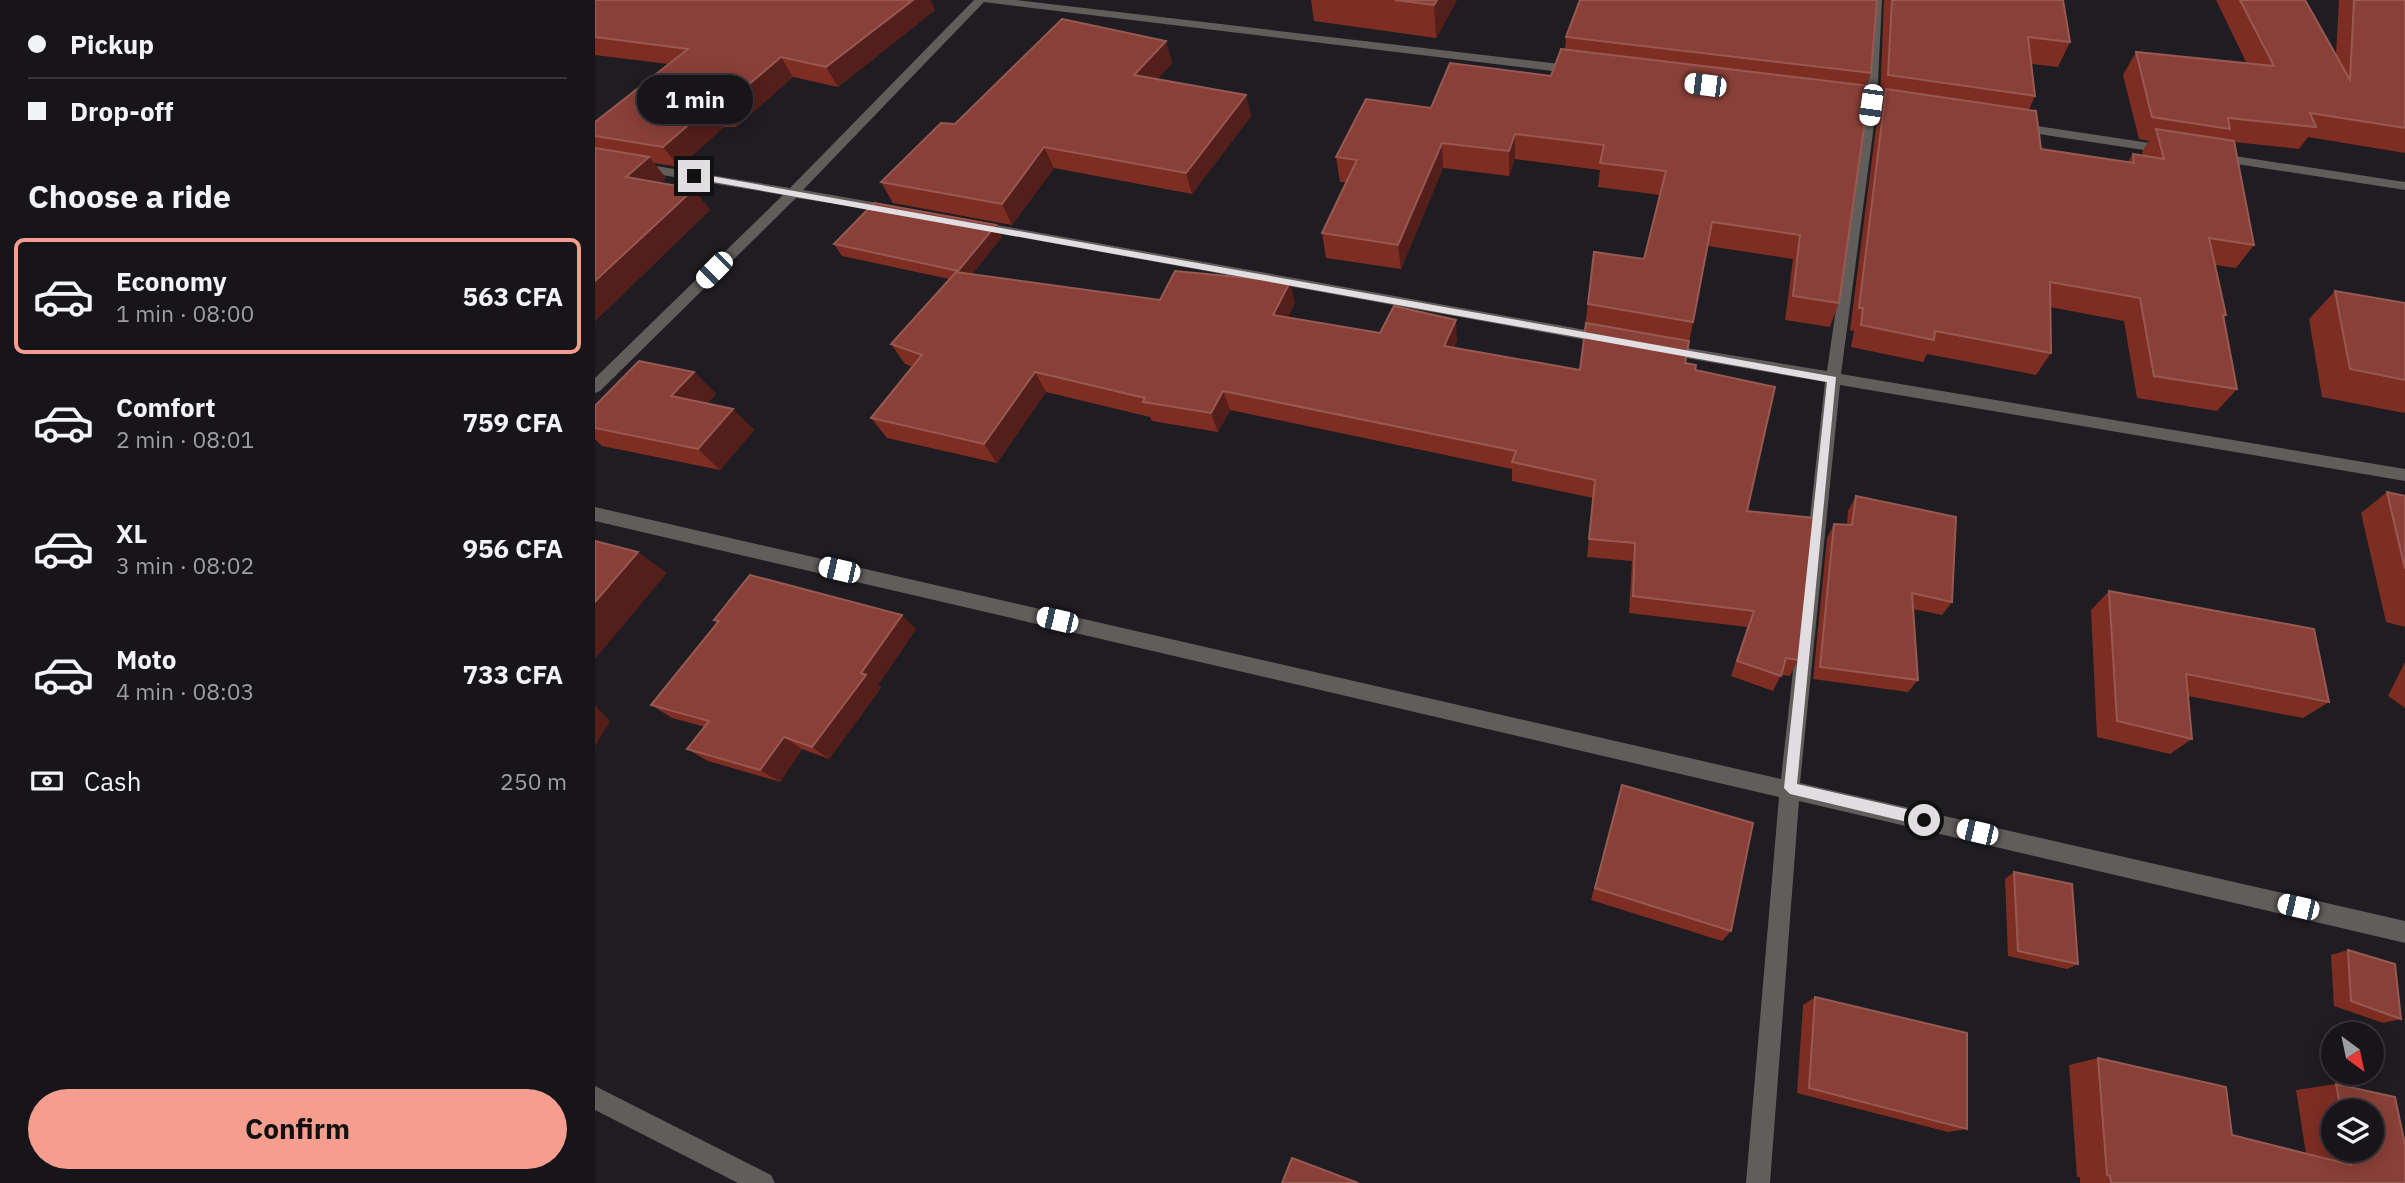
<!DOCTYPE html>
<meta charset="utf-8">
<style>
:root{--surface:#17151a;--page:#201e23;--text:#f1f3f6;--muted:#9e9fa2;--line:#363439;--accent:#f59d8f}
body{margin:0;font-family:"IBM Plex Sans",sans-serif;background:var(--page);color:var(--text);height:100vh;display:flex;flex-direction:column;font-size:26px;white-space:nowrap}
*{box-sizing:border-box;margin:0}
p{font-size:23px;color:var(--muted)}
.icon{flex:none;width:38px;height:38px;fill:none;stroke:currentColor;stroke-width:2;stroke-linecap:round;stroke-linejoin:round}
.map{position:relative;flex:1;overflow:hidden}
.side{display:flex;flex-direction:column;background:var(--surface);width:595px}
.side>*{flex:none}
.guide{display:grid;align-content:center;height:154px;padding:0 28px;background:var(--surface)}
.needle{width:46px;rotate:147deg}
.fabs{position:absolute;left:1726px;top:1022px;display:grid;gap:14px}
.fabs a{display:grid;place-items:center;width:63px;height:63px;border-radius:50%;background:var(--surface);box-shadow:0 4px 18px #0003,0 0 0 2px var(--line);font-size:35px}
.end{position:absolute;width:32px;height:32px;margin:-16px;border:9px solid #e1dee2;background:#111;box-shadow:0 0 0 4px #111}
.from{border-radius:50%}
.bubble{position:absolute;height:49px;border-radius:24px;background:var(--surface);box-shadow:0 4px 18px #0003,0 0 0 2px var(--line);font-size:23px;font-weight:700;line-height:49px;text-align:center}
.car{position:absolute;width:21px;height:42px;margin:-21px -10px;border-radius:9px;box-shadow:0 0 5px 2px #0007;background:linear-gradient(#fff 24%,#345 0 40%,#fff 0 76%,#345 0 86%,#fff 0)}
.guide b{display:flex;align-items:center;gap:24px;height:66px;font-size:26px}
.guide b+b{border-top:2px solid var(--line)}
.guide i{width:18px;height:18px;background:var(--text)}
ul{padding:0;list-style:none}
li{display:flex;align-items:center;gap:21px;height:116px;margin:0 14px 10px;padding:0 14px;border:4px solid transparent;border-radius:10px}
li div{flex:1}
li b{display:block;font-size:26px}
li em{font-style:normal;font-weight:700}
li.selected{border-color:var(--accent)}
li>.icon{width:63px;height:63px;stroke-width:1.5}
h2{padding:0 28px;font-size:32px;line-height:84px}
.pay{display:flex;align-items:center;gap:18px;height:77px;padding:0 28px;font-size:26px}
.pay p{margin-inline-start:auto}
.cta{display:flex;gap:14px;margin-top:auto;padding:14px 28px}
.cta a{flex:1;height:80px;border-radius:42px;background:var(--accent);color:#111;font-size:28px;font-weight:700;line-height:80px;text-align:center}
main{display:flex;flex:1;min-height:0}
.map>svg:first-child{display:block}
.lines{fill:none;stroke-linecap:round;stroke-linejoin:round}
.minor{fill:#605d5b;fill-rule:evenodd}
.wall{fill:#7e2d23;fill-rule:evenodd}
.shaded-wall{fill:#541e1a}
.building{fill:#894038;stroke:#975952;stroke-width:2}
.route{fill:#e1dee2}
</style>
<main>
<section class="side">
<div class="guide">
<b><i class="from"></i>Pickup</b>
<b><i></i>Drop-off</b>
</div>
<h2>Choose a ride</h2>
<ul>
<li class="selected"><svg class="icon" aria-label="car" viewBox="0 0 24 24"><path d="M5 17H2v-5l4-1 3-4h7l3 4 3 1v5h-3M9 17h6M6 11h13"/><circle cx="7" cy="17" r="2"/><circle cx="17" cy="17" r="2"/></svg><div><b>Economy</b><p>1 min · 08:00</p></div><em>563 CFA</em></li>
<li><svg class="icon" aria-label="car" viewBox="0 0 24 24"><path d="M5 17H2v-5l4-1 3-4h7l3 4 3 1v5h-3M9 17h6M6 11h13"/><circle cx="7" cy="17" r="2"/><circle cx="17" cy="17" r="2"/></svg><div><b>Comfort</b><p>2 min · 08:01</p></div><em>759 CFA</em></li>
<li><svg class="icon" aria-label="car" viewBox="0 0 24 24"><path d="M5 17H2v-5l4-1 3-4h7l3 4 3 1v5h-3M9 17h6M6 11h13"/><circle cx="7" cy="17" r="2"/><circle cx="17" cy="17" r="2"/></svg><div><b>XL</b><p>3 min · 08:02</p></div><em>956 CFA</em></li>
<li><svg class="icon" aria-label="car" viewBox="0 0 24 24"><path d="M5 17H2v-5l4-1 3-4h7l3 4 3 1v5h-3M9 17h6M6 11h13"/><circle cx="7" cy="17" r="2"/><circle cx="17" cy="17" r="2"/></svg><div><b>Moto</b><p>4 min · 08:03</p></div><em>733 CFA</em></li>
</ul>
<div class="pay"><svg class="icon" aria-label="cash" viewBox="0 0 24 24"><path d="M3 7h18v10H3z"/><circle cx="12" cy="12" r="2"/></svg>Cash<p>250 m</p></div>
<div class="cta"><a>Confirm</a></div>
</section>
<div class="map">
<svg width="1810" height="1183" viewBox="0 0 1810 1183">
<rect width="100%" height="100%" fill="#1f1c22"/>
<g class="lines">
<g class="minor">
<polygon points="379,0 421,0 982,66 988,70 982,74 389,2 208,190 300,206 307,210 305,213 201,198 5,391 0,393 0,378 188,195 0,164 0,156 195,188"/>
<polygon points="1277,0 1287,0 1282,102 1314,110 1308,114 1281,110 1246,374 1810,469 1810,481 1245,385 1205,783 1810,921 1810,943 1204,801 1175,1183 1151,1183 1184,797 0,521 0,507 1186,779 1230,382 1068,354 1061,349 1068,344 1232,371 1270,108 1243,101 1249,97 1270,101"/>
<polygon points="1422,123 1575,146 1581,150 1575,154 1418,130 1416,127"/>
<polygon points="1620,153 1810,182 1810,190 1616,160 1616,154"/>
<polygon points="379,221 1013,334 1020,339 1013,344 374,228 374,222"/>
<polygon points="0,1086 176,1175 180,1183 143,1183 0,1110"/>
</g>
</g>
<g class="wall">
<polygon points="0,0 335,0 340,10 243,87 198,77 141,127 129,127 84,167 59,163 71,178 65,183 115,210 0,321 0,122 73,64 0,55"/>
<polygon points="716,0 862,0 841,38 719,21"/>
<polygon points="1289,0 1468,0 1475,42 1463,67 1436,64 1440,96 1434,110 1446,149 1533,162 1538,154 1548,156 1547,152 1554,141 1544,139 1528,75 1541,52 1652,64 1621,0 1710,0 1741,55 1744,0 1810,0 1810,153 1713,137 1704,149 1639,142 1659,245 1641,268 1620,265 1631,315 1629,318 1642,389 1622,411 1542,398 1529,321 1455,307 1456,353 1441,375 1332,354 1328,362 1256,347 1259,331 1255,330 1283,112 1287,100 1285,100"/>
<polygon points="971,37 1276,73 1272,85 1244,303 1235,327 1190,320 1198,259 1113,246 1090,363 1100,370 1152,511 1203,660 1195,676 1186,675 1178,691 1136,676 1152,627 1034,613 1037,561 992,557 998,498 917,481 917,469 635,410 623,432 557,421 555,417 451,392 402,463 292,438 276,418 318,367 310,364 296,344 354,279 247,256 239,244 401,225 407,237 377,274 565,300 700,303 692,318 785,333 862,340 859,348 985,370 999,252 1049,259 1065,195 1003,187 1005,170 920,159 914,176 848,168 806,269 731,258 727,233 752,182 745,182 741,157 836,108 956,76 970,50"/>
<polygon points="571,41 577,63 562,79 651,95 656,116 597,194 459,168 417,225 298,203 286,182 360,124"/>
<polygon points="1740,291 1810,303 1810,412 1809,413 1727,397 1714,319"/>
<polygon points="99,372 121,394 112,403 138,409 159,430 125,470 7,446 0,439 0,406"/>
<polygon points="1792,492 1810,496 1810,627 1791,622 1766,513"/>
<polygon points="1261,496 1357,602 1347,615 1318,609 1323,680 1313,692 1218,679 1232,538 1239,524 1252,525 1253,511"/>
<polygon points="1514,591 1734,702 1708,718 1593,696 1597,739 1575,754 1502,737 1496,610"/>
<polygon points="119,620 321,629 283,685 286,688 234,759 207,749 185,782 113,761 92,749 110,727 77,718 56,705 123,622"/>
<polygon points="1810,662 1810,708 1793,696"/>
<polygon points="1027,785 1136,931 1127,941 996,900"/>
<polygon points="1419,872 1483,964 1472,969 1413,956 1410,879"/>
<polygon points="1753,950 1806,1019 1788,1023 1739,1006 1736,955"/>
<polygon points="1220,997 1372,1129 1353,1132 1202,1093 1208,1005"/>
<path d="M 1503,1058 L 1631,1087 L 1637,1135 L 1711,1154 L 1701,1090 L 1741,1084 L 1800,1097 L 1810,1145 L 1810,1183 L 1485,1183 L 1485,1177 L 1482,1177 L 1474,1065 ZM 1738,1111 L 1776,1111 L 1776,1150 L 1738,1150 Z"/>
</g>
<g class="shaded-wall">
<polygon points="318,0 335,0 340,10 243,87 231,67"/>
<polygon points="842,0 862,0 841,38 839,5"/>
<polygon points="571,41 577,63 546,96 539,75"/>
<polygon points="186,57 198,77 141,127 127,107"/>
<polygon points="651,95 656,116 597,194 591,173"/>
<polygon points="114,107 129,127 84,167 68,147"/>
<polygon points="920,134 920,159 914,176 914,151"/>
<polygon points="847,143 848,168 806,269 803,245"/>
<polygon points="449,147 459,168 417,225 407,204"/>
<polygon points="54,157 71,178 49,198 31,177"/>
<polygon points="99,189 115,210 0,321 0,281"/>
<polygon points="401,225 407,237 370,283 363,271"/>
<polygon points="695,282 700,303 683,336 678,315"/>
<polygon points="861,320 862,340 850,366 849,346"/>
<polygon points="99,372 121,394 98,418 76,396"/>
<polygon points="440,372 451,392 402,463 389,444"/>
<polygon points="628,391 635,410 623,432 616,413"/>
<polygon points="138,409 159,430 125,470 103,449"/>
<polygon points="43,552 72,573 0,659 0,602"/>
<polygon points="307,615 321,629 283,685 286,688 234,759 217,747"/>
<polygon points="0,705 15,721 0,746"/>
<polygon points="189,737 207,749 185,782 165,770"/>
<polygon points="697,1158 705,1160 766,1183 763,1183"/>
</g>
<g class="building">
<polygon points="0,0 318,0 231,67 186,57 127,107 114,107 68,147 0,136 0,122 93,49 0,37"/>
<polygon points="800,0 842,0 839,5"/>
<polygon points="985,0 1282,0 1276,73 971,37"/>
<polygon points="1297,0 1468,0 1475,42 1433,37 1440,96 1293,75"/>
<polygon points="1645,0 1710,0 1755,80 1759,0 1810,0 1810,128 1715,113 1721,127 1633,118 1635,129 1557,117 1541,52 1679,66"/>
<polygon points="467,19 571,41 539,75 651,95 591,173 449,147 407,204 286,182 346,123 360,124"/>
<polygon points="966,49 1275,86 1244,303 1198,296 1205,235 1117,222 1098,322 993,304 999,252 1049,259 1071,171 1005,163 1009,145 920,134 914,151 847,143 803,245 727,233 762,160 741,157 771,99 836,108 855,63 956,76"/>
<polygon points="1291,89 1441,111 1446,149 1539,163 1538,154 1569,159 1561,129 1639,141 1659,245 1614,238 1631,315 1628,315 1642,389 1559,376 1545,298 1455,282 1456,353 1340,331 1339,340 1266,325 1268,308 1264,308"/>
<polygon points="0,148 54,157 31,177 99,189 0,281"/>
<polygon points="279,203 401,225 363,271 239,244"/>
<polygon points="580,271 695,282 678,315 785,333 799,306 861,320 849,346 985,370 991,323 1094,341 1090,363 1101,365 1100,370 1180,387 1152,511 1219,518 1203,660 1191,658 1186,676 1142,661 1159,611 1038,596 1040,543 994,539 1000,480 917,462 921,451 628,391 616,413 548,402 550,398 440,372 389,444 276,418 327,355 296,344 361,272 565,300"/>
<polygon points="1740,291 1810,303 1810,380 1755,369"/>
<polygon points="44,361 99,372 76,396 138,409 103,449 0,428 0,406"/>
<polygon points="1792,492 1810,496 1810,569"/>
<polygon points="1261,496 1361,517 1357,602 1317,593 1323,680 1225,667 1239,524 1257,525"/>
<polygon points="0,541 43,552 0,602"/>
<polygon points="155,575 307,615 266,673 271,675 217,747 189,737 165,770 92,749 114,721 56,705 124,621 119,620"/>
<polygon points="1514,591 1719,629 1734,702 1591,674 1597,739 1522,721"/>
<polygon points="1027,785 1158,823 1136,931 1000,888"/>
<polygon points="1419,872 1477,884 1483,964 1423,951"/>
<polygon points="1753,950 1800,964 1806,1019 1756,1001"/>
<polygon points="1220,997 1372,1033 1372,1129 1214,1088"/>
<polygon points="1503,1058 1631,1087 1637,1135 1756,1165 1753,1150 1776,1150 1776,1111 1746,1111 1741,1084 1800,1097 1810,1145 1810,1183 1516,1183 1515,1176 1512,1175"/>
<polygon points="697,1158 763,1183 687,1183"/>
</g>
<polygon class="route" points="99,173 1241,377 1202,784 1329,813 1335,820 1333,824 1329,826 1195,794 1189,788 1232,382 96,178"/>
</svg>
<div class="fabs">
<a><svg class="needle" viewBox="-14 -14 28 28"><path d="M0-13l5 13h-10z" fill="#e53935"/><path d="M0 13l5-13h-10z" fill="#9e9fa2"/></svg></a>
<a><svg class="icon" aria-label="layers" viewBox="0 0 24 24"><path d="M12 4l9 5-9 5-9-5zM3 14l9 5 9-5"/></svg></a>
</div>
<i class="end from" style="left:1329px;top:820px"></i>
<i class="end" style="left:99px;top:176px"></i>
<div class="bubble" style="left:42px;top:75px;width:116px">1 min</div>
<i class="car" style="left:1110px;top:85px;rotate:277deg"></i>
<i class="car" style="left:1276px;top:105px;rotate:188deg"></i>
<i class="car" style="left:119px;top:270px;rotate:225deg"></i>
<i class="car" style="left:244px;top:570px;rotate:283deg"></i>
<i class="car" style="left:462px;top:620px;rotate:283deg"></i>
<i class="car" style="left:1382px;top:832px;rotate:283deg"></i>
<i class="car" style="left:1703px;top:907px;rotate:283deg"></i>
</div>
</main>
